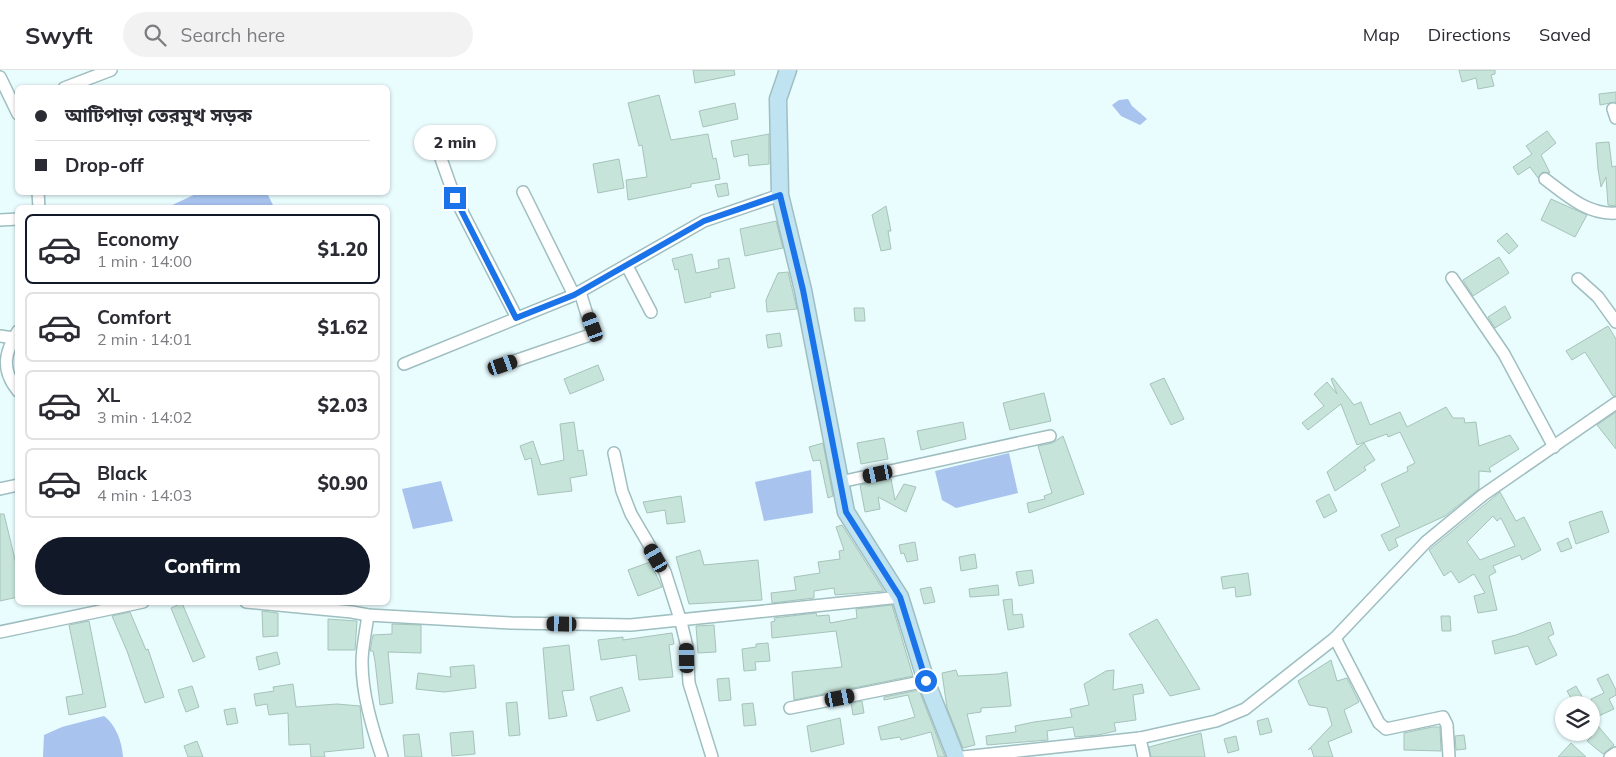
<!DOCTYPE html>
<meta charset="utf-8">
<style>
:root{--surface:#fff;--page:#f2f2f3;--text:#2b2b33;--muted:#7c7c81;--line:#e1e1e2;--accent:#111827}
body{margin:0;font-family:Mulish,"Noto Sans Bengali",sans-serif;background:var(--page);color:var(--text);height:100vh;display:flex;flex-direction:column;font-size:19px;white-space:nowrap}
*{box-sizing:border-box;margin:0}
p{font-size:16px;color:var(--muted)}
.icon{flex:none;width:28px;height:28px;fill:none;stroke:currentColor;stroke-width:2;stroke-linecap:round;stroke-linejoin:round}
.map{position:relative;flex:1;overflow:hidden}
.side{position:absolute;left:15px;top:135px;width:375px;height:400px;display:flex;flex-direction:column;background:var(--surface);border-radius:8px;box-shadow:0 1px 4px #0004}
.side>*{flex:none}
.top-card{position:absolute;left:15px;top:15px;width:375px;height:110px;border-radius:8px;box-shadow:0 1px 4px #0004;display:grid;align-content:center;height:110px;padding:0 20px;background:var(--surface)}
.fabs{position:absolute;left:1555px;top:626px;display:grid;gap:10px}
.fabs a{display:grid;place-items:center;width:45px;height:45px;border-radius:50%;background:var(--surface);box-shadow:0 1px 4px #0004;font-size:25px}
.end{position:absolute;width:22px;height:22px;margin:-11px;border:6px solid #1a73e8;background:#fff;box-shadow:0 0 0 2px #fff}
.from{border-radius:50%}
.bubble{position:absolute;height:35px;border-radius:18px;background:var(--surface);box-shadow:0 1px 4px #0004;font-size:16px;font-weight:800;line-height:35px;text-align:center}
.car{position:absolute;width:15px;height:30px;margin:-15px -8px;border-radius:6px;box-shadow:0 0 4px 1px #0007;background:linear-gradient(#222 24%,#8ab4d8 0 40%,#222 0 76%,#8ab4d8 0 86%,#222 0)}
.top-card b{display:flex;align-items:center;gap:18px;height:48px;font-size:19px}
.top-card b+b{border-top:1px solid var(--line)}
.top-card i{width:12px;height:12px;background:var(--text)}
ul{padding:9px 0 0;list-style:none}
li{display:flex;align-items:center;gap:15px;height:70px;margin:0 10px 8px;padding:0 10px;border:2px solid var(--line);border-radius:8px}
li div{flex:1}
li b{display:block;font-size:19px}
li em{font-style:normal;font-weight:800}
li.on{border-color:var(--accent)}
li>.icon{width:45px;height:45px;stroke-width:1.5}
.button{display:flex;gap:10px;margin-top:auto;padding:10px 20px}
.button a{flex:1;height:58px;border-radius:30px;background:var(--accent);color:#fff;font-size:20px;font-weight:800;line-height:58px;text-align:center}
header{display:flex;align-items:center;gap:30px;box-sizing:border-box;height:70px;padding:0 25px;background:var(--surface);border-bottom:1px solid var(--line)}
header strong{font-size:24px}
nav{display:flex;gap:28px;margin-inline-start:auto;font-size:18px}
.search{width:350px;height:45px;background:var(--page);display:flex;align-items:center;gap:12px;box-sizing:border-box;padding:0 18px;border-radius:28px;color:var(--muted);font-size:19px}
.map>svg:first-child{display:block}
.water{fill:#a7c3ee}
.building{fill:#c6e4da;stroke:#a6c3b9;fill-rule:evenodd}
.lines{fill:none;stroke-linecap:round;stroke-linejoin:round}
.street-casing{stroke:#9fbec0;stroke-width:14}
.secondary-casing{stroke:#9fbec0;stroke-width:19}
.street{stroke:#fff;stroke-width:11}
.secondary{stroke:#c0e3f2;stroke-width:16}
.route{stroke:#1a73e8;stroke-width:6}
</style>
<header>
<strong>Swyft</strong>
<div class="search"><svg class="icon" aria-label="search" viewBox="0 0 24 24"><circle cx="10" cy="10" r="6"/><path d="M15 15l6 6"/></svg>Search here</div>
<nav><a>Map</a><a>Directions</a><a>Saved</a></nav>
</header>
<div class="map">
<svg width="1616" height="687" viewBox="0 0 1616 687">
<rect width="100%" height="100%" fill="#e9fcfe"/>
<g class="water">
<polygon points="1128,29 1132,36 1147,49 1140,55 1121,46 1112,35 1119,30"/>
<polygon points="198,123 267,123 274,137 168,137"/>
<polygon points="1009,383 1018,423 956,438 942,430 935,401"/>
<polygon points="811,400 813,443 764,451 755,412"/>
<polygon points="441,411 453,451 413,459 402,419"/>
<path d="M 104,646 C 116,655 122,672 123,687 L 43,687 L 44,665 L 62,657 Z"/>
</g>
<g class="building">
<polygon points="693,0 734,0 735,5 695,13"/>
<polygon points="1459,0 1495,0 1495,4 1491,5 1494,16 1478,19 1476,8 1462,12"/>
<polygon points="1616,22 1616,32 1600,35 1599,24"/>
<polygon points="659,25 671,70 708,64 713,89 716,88 720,109 691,114 691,117 628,130 626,110 647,107 642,75 639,76 628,33"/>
<polygon points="735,33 738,49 703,57 699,41"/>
<polygon points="1547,61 1556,73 1541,85 1550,103 1543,102 1538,108 1530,97 1518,105 1513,97 1532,84 1526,76"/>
<polygon points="769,64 769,94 749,96 748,84 734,87 731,71"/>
<polygon points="1609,72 1612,97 1616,96 1616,136 1608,135 1606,107 1601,117 1598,99 1596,73"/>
<polygon points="619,89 624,118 598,123 593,94"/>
<polygon points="727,113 729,125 718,127 715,115"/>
<polygon points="1551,129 1587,145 1575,167 1541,150"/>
<polygon points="886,136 891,161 888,161 891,179 881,181 872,145"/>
<polygon points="776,151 783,178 745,186 740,159"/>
<polygon points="1507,163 1518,176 1509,184 1497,171"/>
<polygon points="692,184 696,203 719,198 718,190 729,188 735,218 710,223 711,227 685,233 678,199 675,200 672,189"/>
<polygon points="1499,187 1509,203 1473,226 1463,210"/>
<polygon points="788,202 797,239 767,242 766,230 778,203"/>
<polygon points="1505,236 1511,248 1495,258 1488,247"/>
<polygon points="854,238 864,238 865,251 855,251"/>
<polygon points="1608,256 1616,269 1616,326 1613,326 1585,282 1572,290 1566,281"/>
<polygon points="780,263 782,276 768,278 766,265"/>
<polygon points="598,295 604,310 570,324 564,309"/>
<polygon points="1164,308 1184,349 1171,355 1150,314"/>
<polygon points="1333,308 1354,335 1361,332 1370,355 1400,342 1407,357 1446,337 1453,348 1464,348 1465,353 1476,352 1479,376 1510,365 1519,379 1489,398 1491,402 1479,401 1479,419 1445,446 1395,469 1398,476 1389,481 1381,465 1400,456 1381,414 1408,401 1407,397 1415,393 1400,362 1388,367 1387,364 1357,375 1341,334 1308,360 1302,353 1324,336 1314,324 1327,312 1337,324 1331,309"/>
<polygon points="1044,323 1051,351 1010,360 1003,333"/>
<polygon points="1616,342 1616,379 1597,355"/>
<polygon points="574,352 578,381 583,380 587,405 570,408 572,421 538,425 531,388 525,390 520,376 533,371 541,395 564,390 560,354"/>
<polygon points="963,352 966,369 921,380 917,361"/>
<polygon points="1063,366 1084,424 1029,443 1027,433 1045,429 1044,426 1052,423 1038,376 1052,373"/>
<polygon points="884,368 888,389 861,394 857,373"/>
<polygon points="823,373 833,426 828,428 820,390 813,391 809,377"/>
<polygon points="1364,373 1375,390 1364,397 1366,400 1335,421 1327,402"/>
<polygon points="891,409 895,430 904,414 916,417 906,442 878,427 880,439 865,442 860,415"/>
<path d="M 1500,422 L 1516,451 L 1524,447 L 1541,480 L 1522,490 L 1520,485 L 1493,496 L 1496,502 L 1489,506 L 1497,540 L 1478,543 L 1474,526 L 1485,523 L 1474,504 L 1459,513 L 1451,501 L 1444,506 L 1429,480 ZM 1493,446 L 1497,451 L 1501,448 L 1515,476 L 1480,490 L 1467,472 Z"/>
<polygon points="1329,424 1337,441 1324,448 1316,431"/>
<polygon points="681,426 685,452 667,454 665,440 647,443 643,432"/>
<polygon points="1602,441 1609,462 1576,474 1569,452"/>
<polygon points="0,444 4,444 18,502 18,527 0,531"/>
<polygon points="842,455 884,521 835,525 834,518 814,521 814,528 772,533 771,523 796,520 794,507 820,503 818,492 840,489 839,481 844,480 836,457"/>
<polygon points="1568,468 1572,478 1561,482 1557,473"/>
<polygon points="915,472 918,490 907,492 904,483 901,484 899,475"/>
<polygon points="700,480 704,495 758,490 762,530 689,534 676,487"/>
<polygon points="975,484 977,498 961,501 959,487"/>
<polygon points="650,492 662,517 638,526 628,500"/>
<polygon points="1032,500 1034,513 1019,516 1016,502"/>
<polygon points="1248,503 1251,525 1236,527 1235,517 1223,519 1221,507"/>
<polygon points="998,515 999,525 970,527 969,519"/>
<polygon points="931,517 935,532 924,534 920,519"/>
<polygon points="1012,529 1013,545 1022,544 1024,557 1008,560 1003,530"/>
<polygon points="182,533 205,587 193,592 171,538"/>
<polygon points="892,535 913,606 794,630 792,602 842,597 836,561 772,568 771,552 775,551 774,548 816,543 817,546 829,545 830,553 857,548 856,539"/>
<polygon points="262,541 278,543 278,566 263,567"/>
<polygon points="130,542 146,580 148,579 164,627 145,633 127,581 112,546"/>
<polygon points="1441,546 1450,546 1451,561 1442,561"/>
<polygon points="328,549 357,551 355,580 328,580"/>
<polygon points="1157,549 1200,619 1170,626 1129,564"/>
<polygon points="89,551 106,637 69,645 66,627 83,624 69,555"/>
<polygon points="1550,552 1554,564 1548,567 1557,585 1536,595 1528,576 1495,584 1492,571 1516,565"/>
<polygon points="392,554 421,555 421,583 388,582 393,633 380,635 375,591 373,581 370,581 372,570 373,565 392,564"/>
<polygon points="714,555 716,582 698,583 696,556"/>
<polygon points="672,563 674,574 669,575 673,607 639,610 636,585 601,590 598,570 623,567 623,570"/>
<polygon points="768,573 770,591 755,592 756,600 744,601 742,579 756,577 756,574"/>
<polygon points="569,575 574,620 562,621 567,646 549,649 543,578"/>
<polygon points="277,582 280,594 259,600 256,587"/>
<polygon points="1331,590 1337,611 1347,608 1359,632 1344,640 1352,662 1328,672 1333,687 1314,687 1311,678 1308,680 1332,655 1327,638 1309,635 1298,611"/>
<polygon points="474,595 476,618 444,622 416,619 418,603 451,607 450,597"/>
<polygon points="956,600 958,606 998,604 1007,602 1011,636 981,638 981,642 967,644 975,675 963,678 947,638 942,603"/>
<polygon points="1114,600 1113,620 1142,614 1144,623 1133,625 1136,650 1114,653 1116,661 1098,665 1075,667 1073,657 1047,661 1048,670 987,675 986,666 1016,662 1015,656 1034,652 1072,647 1070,639 1089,635 1084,614 1106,601"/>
<polygon points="1608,604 1616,620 1616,625 1609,629 1614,639 1592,649 1614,675 1603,684 1587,671 1591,667 1591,629 1604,623 1597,609"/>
<polygon points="729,608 731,630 719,631 717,609"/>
<polygon points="293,614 296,637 337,634 360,636 364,678 324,682 325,687 311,687 310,674 289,675 288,643 269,645 267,634 256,636 254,624 274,621 273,617"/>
<polygon points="192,616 199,637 186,642 178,620"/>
<polygon points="1576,616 1587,635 1575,635 1567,621"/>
<polygon points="622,617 630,641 597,651 590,627"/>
<polygon points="919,620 945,687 938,687 931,662 901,670 900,667 881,670 878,657 915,647 908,625 884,630 884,627"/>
<polygon points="862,631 864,643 853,645 851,633"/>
<polygon points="517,632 520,665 509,666 506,633"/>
<polygon points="753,633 756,655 744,656 742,634"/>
<polygon points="235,638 238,653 227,655 224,640"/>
<polygon points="840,648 844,674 811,682 807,656"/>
<polygon points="1268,648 1272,662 1260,665 1257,651"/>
<polygon points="1432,657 1440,657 1441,681 1404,680 1404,663"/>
<polygon points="473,661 475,684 452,686 450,663"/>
<polygon points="1201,663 1205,687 1151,687 1149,677"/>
<polygon points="419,664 422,687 405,687 403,665"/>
<polygon points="1464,665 1466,679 1456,680 1455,666"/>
<polygon points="1236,666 1239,680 1228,683 1224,669"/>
<polygon points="197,671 203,687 188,687 184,676"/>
<polygon points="1571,673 1586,687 1558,687"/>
</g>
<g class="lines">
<defs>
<g id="street">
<polyline points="0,7 18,44"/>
<polyline points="64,18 111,0"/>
<polyline points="1613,39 1616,48"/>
<polyline points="434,69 455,128 517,248"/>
<path d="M 1545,109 C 1566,125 1588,145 1616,143"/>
<polyline points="38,122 39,138"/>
<polyline points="523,122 574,225"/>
<polyline points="0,150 18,149"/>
<polyline points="627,196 651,242"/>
<polyline points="1452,208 1504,284 1554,377"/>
<polyline points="1578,209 1598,227 1616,252"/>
<path d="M 18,261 C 4,283 1,300 18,321"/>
<polyline points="0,266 13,268"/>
<polyline points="404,294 574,225 704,151 780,125"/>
<polyline points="503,295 593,264 580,222"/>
<polyline points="614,383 622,421 631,444 665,502 681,552 687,577 689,613 712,687"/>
<polyline points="840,412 1050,366"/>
<polyline points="0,419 18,415"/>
<polyline points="246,532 352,542 368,545 511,553 631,555 900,527"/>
<path d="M 368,545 C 366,561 362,577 362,592 C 362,624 372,657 382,687"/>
<polyline points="0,562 143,532"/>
<polyline points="1335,568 1379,653 1386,659 1443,647 1447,655 1449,687"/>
<polyline points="790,638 926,611"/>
<polyline points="1140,668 1144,687"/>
<polyline points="963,687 1140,668 1216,651 1245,639 1335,568 1426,472 1483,425 1616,333"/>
<polyline points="1610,687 1616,683"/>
</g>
<polyline id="secondary" points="788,0 778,29 780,125 803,220 846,442 900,527 926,611 956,687"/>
</defs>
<use href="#street" class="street-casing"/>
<use href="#secondary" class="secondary-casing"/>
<use href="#street" class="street"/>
<use href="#secondary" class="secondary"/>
</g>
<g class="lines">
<polyline class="route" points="455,128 516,248 574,225 704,151 780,125 803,220 846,442 900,527 926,611"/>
</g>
</svg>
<div class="fabs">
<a><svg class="icon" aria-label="layers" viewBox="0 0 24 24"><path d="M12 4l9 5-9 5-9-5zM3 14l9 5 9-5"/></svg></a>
</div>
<i class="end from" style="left:926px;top:611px"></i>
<i class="end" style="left:455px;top:128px"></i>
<div class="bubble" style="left:414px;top:55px;width:82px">2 min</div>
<i class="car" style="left:593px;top:257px;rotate:340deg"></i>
<i class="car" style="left:503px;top:295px;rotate:71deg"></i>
<i class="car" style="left:878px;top:404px;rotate:258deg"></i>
<i class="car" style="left:656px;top:488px;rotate:330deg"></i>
<i class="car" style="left:562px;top:554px;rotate:271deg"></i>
<i class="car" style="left:687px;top:588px;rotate:359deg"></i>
<i class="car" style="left:840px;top:628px;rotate:79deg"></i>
<div class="top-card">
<b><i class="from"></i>আটিপাড়া তেরমুখ সড়ক</b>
<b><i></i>Drop-off</b>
</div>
<section class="side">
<ul>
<li class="on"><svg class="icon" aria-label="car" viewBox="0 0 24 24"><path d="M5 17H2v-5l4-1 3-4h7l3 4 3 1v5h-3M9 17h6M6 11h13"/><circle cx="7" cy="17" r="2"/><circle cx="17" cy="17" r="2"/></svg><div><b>Economy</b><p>1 min · 14:00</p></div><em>$1.20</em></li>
<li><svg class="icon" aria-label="car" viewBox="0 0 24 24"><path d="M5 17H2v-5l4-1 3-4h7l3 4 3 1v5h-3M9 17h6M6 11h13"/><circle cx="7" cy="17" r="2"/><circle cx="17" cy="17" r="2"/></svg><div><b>Comfort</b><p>2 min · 14:01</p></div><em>$1.62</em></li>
<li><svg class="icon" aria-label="car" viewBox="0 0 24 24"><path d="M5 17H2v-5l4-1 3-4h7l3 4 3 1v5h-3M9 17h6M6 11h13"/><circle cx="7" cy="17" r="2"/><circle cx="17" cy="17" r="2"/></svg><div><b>XL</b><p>3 min · 14:02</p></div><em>$2.03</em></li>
<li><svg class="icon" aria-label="car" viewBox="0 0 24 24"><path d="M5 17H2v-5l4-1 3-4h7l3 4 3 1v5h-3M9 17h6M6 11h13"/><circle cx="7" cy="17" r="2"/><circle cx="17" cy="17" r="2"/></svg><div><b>Black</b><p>4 min · 14:03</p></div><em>$0.90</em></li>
</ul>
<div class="button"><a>Confirm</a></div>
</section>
</div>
